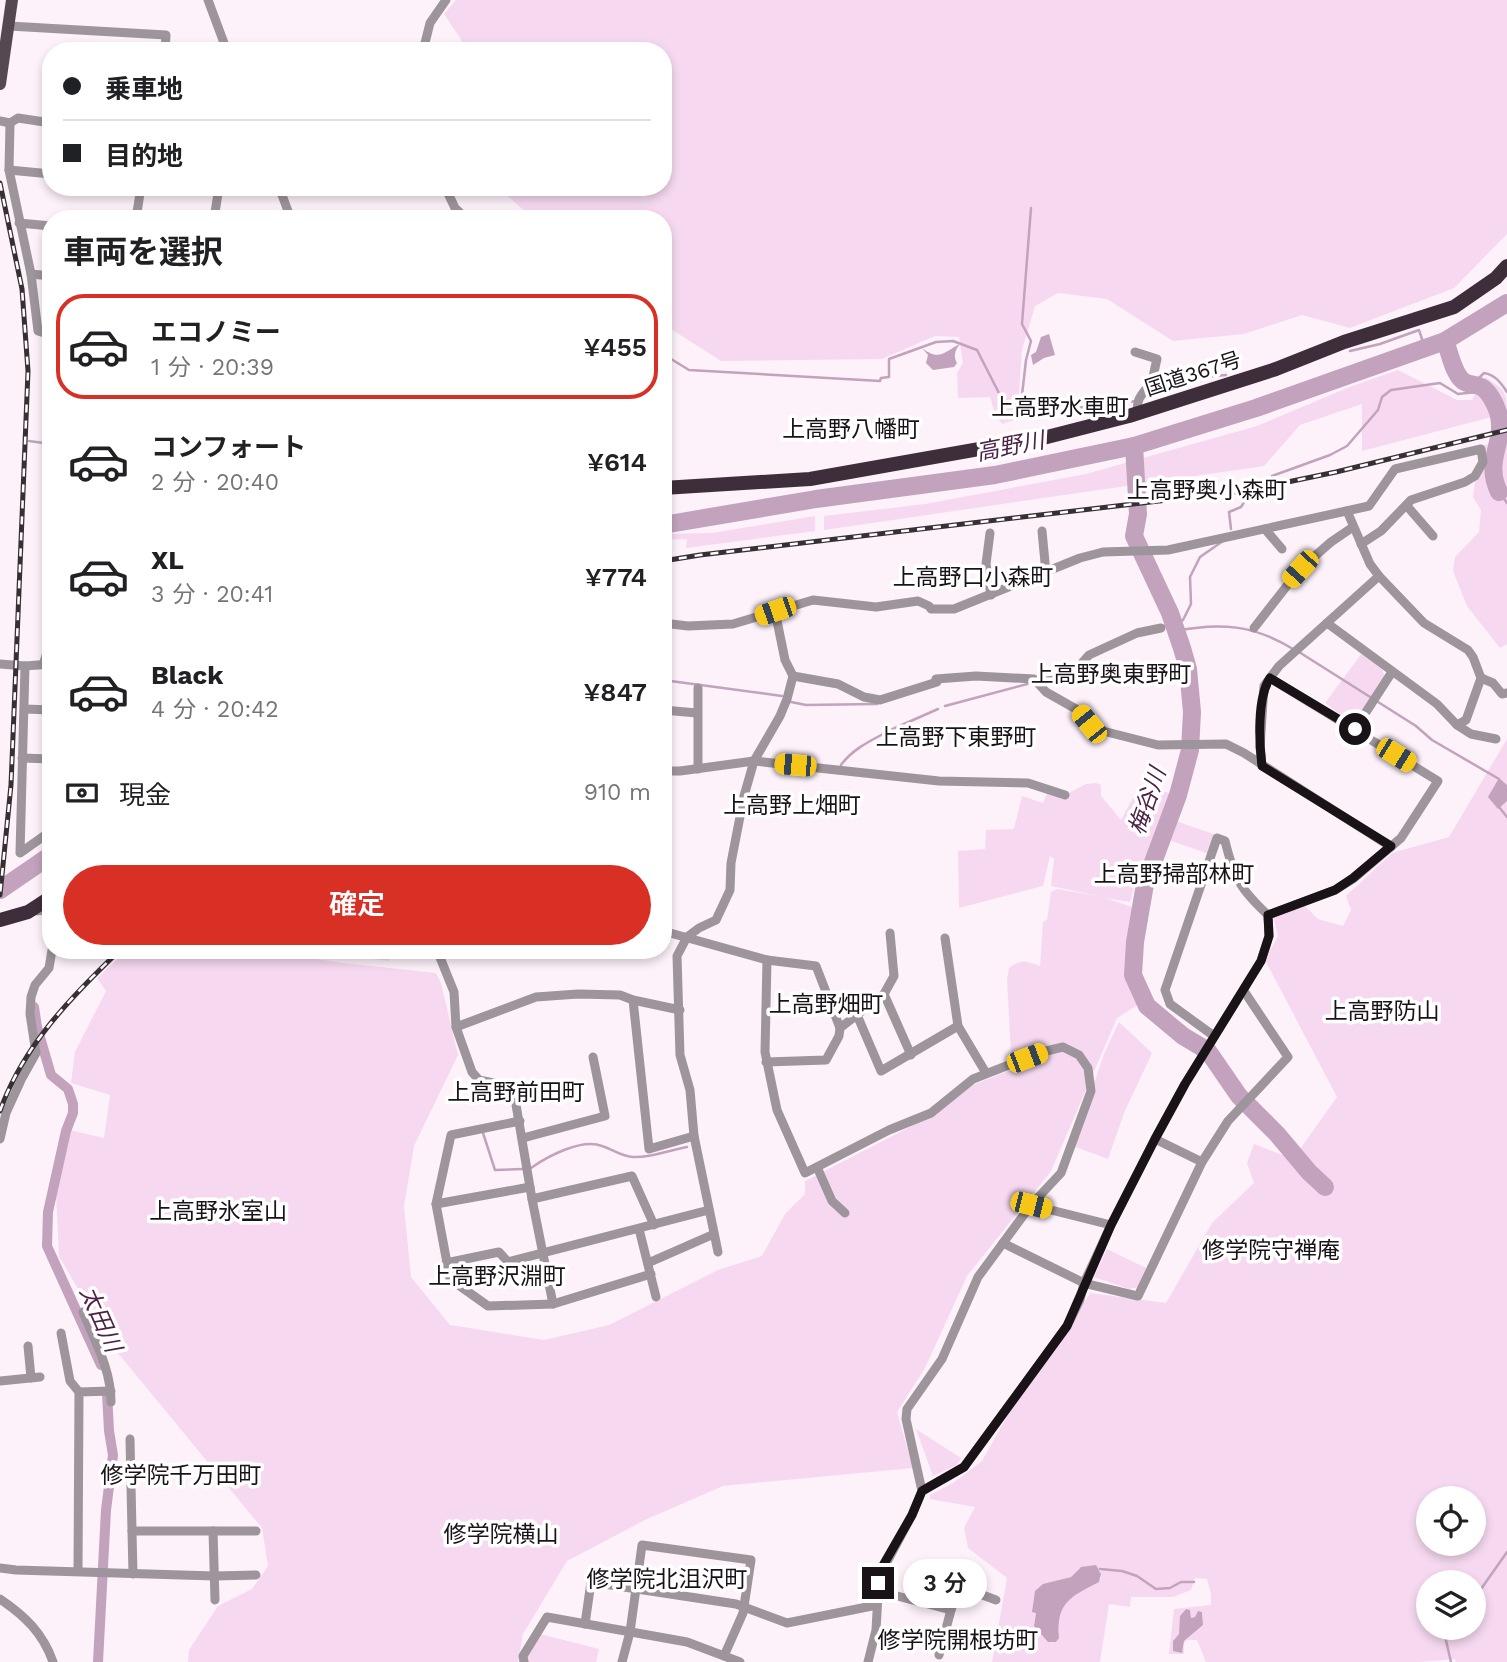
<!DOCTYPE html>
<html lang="ja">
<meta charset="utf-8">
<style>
:root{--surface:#fff;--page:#f6f6f6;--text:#202124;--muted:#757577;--line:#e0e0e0;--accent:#d93025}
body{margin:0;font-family:"Work Sans","Noto Sans JP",sans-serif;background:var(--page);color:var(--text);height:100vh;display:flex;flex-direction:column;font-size:26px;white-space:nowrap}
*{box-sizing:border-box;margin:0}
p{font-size:23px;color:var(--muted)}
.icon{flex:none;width:38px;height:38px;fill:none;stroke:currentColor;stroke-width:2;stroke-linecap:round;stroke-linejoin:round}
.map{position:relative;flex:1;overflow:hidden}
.panel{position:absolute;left:42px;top:210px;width:630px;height:749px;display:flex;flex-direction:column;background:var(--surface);border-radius:28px;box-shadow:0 4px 10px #0003}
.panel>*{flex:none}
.guide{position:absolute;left:42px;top:42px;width:630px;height:154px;border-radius:28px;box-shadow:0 4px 10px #0003;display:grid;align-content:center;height:154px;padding:0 21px;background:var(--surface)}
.fabs{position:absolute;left:1416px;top:1486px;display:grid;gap:14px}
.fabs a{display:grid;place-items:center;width:70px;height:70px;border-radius:50%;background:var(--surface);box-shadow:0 4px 10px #0003;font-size:35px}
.end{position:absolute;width:32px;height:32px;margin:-16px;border:9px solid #191318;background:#fff;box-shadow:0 0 0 4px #fff}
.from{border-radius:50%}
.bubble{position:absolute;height:49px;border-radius:24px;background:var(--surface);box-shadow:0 4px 10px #0003;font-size:23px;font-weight:600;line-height:49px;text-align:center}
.car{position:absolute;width:21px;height:42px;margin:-21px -10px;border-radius:9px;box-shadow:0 0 5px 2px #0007;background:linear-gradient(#f5c518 24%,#345 0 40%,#f5c518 0 76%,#345 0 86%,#f5c518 0)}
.guide b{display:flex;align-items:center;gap:24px;height:66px;font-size:26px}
.guide b+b{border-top:2px solid var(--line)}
.guide i{width:18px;height:18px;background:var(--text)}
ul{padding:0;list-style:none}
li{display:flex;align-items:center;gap:21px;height:105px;margin:0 14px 10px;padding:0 7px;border:4px solid transparent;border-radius:28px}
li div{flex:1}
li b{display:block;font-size:26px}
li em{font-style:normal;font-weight:600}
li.current{border-color:var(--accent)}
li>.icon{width:63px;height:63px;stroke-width:1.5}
h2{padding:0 21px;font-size:32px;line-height:84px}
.pay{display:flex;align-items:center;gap:18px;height:77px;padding:0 21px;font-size:26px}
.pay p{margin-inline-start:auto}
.button{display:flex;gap:14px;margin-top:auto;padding:14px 21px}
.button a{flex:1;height:80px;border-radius:42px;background:var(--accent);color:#fff;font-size:28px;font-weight:600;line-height:80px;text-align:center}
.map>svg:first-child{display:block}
.green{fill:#f6d9f0;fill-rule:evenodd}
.water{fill:#c2a2bc}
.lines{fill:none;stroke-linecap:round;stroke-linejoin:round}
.stream{stroke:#c2a2bc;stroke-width:2.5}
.canal{stroke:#c2a2bc;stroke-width:10}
.river{stroke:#c2a2bc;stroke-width:18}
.minor{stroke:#9d959b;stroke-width:9}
.major{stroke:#564853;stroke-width:12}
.highway{stroke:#3e2e3b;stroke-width:14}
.rail-casing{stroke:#363035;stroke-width:5}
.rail{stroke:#fff;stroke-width:2.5;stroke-dasharray:8;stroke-linecap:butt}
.route{stroke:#191318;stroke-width:9}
.labels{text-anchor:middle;stroke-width:7;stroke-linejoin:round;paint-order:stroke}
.street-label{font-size:21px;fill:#191318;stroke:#fff}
.neighbourhood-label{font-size:23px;fill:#191318;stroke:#fff}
.water-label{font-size:23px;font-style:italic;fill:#4d2246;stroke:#fff}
</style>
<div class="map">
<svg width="1507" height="1662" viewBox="0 0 1507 1662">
<rect width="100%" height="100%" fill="#fdf1fa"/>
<g class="green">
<polygon points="456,0 1507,0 1507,234 1454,288 1350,328 1302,315 1244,334 1173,341 1107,299 1058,293 1035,306 1022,350 1017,419 1002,424 995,414 990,397 958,398 957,373 963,363 959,337 935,336 882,359 721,361 663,324 663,219 534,219 497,187 663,187 663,51 461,51 462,41 444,14"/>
<path d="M 1398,370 L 1457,400 L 1472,400 L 1485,377 C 1504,390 1507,390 1507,413 L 1362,451 L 1362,404 L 1300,425 L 1264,466 L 824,530 L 824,516 L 925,504 L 1086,474 L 1257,426 L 1352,386 Z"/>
<polygon points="1507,440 1507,644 1500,648 1467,606 1453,571 1455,557 1479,532 1481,510 1473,497 1480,446"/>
<polygon points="815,516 815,531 686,548 687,539 663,540 663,534 712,533"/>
<path d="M 1362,653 L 1382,669 L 1385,677 C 1374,690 1363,716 1350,722 L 1325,703 Z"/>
<path d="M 1507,739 L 1507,1662 L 1456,1662 L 1455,1659 L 1419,1662 L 1206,1662 L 1197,1640 L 1187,1640 L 1184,1643 L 1184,1654 L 1169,1654 L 1174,1609 L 1211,1605 L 1211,1594 L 1207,1579 L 1195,1578 L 1191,1590 L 1173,1597 L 1131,1597 L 1130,1607 L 1109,1604 L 1100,1662 L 992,1662 L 1007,1578 L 968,1548 L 964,1528 L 975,1507 L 930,1499 L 930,1495 L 953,1483 L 982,1461 L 1009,1413 L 1064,1338 L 1090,1293 L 1166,1303 L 1212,1223 L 1254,1183 L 1247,1163 L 1254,1144 L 1293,1159 L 1337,1097 L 1265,960 L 1278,936 L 1273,916 L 1305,906 L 1318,919 L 1343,926 L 1351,910 L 1346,896 L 1392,853 L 1449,837 ZM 1428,1498 L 1474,1498 L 1474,1544 L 1428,1544 ZM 1079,1568 L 1100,1569 L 1101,1579 C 1096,1584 1088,1587 1082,1591 C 1061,1602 1057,1617 1059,1638 L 1051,1643 L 1034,1626 L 1036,1612 L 1049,1583 L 1071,1577 ZM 1428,1582 L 1474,1582 L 1474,1628 L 1428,1628 ZM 1186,1609 L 1190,1610 L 1191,1618 L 1195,1617 L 1198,1611 L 1202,1612 L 1203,1625 L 1184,1641 L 1183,1651 L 1174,1639 L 1179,1635 L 1183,1612 Z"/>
<path d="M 1096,783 L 1101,785 L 1101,796 L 1121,820 L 1140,785 L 1173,794 L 1157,831 L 1148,863 L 1141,862 L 1130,902 L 1105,898 L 1135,908 L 1128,976 L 1139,1004 L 1117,1018 L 1051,1171 L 967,1276 L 925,1368 L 897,1412 L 913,1468 L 723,1486 L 647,1519 L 567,1561 L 523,1634 L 518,1662 L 188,1662 L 189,1650 L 218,1606 L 252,1589 L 268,1566 L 262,1528 L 108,1341 L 59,1256 L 56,1192 L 65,1129 L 104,1138 L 110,1095 L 71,1083 L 75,1052 L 106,991 L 97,978 L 128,950 L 256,950 L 343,963 L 436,973 L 441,983 L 458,1055 L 414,1146 L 404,1206 L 411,1277 L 450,1325 L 544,1340 L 609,1325 L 718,1270 L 762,1256 L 785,1214 L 805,1194 L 805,1181 L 933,1115 L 973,1085 L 1044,1057 L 1039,1044 L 1011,1054 L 1007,979 L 1009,968 C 1021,959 1026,961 1040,966 L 1043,922 L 1047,920 L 1051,892 L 1057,889 L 1099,896 L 1051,886 L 1054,859 L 1050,856 L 1043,886 L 959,908 L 958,851 L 985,849 L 986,830 L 1014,829 L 1022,796 L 1043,803 L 1047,793 L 1061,797 L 1086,784 Z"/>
<polygon points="1176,821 1216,835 1209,854 1169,840"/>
<polygon points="300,950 391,950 389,961"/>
<polygon points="1119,1022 1152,1053 1124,1113 1108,1159 1073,1146 1104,1054"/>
<polygon points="1107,1249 1146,1268 1138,1287 1129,1289 1094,1277"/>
<polygon points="916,1429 961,1458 957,1465 933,1476"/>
<polygon points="540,1634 599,1649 596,1662 528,1662 528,1656"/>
</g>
<g class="water">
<polygon points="1049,334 1055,355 1044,358 1033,365 1031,355 1036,352 1041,337"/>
<path d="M 960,344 C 955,350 953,356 957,363 L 954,367 L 933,370 L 926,363 L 928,355 L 922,348 C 940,362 945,351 960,344 Z"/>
<polygon points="1499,778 1507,785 1507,801 1498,809 1488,797"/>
<path d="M 1096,1565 L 1101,1574 L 1099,1582 C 1070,1597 1056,1603 1059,1638 L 1056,1642 L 1048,1642 L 1034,1626 L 1036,1613 L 1032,1612 L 1035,1591 L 1043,1584 L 1071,1577 L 1081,1567 Z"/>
<polygon points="1186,1609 1190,1610 1191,1618 1195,1617 1198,1611 1202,1612 1203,1625 1184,1641 1182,1653 1173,1651 1173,1641 1179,1634 1180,1616"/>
</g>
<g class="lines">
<g class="stream">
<polyline points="1350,351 1380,344 1419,330 1425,348"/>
<polyline points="663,354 689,370 880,381 881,378 889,377 889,359 936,342 953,341 977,350 1002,399 1021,404 1066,409 1137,401"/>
<polyline points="1143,398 1159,381 1226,375"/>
<polyline points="1021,404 1026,360 1031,341 1022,324 1031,208"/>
<polyline points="29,441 51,444"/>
<polyline points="1499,492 1507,503"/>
<path d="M 1231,529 L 1229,512 L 1241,507 L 1246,499 L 1270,492 L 1273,488 L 1272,476 L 1330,455 L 1347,446 L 1378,410 L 1382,397 L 1391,390 L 1440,383 L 1458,394 L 1476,392 L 1479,378 L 1484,373 C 1496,375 1501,383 1507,392"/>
<polyline points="1164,626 1183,620 1191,604 1190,577 1200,557 1223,541"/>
<path d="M 1176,631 C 1220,622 1254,625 1293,649"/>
<polyline points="1299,652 1416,726 1432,740 1499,779"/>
<polyline points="663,680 782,696"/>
<polyline points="791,702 806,705 877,704"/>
<polyline points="945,706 1031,683"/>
<polyline points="886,732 938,709"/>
<path d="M 841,765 C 852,750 868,742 883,734"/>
<polyline points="1499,807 1507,817"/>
<polyline points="483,1133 495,1170 523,1169"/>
<path d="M 531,1168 C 548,1156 582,1138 602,1146 C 612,1149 622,1157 633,1157 C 651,1158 669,1150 687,1147"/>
<polyline points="1100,1569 1122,1571 1137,1576 1156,1589 1170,1588 1181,1582 1194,1582"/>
<polyline points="1474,1599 1507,1552"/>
<polyline points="1448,1628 1444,1632 1451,1662"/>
</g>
<g class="canal">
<polyline points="34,1007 37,1027 51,1075 68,1089 73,1104 73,1113 66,1131 48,1212 47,1246 101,1365"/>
<polyline points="98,1662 106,1510 113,1455 109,1431 107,1393"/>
</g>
<g class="river">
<path d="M 1445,341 C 1450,353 1453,373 1463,381 C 1468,385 1474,384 1479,386 C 1488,389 1495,403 1498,412 C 1507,442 1483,459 1499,492"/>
<polyline points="1134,446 1138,514 1134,536 1170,613 1182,648 1188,669 1192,712 1190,750 1178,795 1145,884 1135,942 1133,975 1147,1006 1183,1036 1208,1051 1239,1096 1277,1134 1309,1172 1325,1187"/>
<polyline points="663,525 816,499 995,475 1134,446 1256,408 1445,341 1507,303"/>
<polyline points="0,890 51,855"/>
</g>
<g class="minor">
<polyline points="208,0 227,51"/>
<polyline points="9,26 166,35 165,51"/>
<polyline points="423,51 430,23 446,0"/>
<polyline points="0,121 10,123 18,118 51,123"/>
<polyline points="10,123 9,170 31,274 38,331 51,335"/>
<polyline points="9,170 51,174"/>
<polyline points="279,187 291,219"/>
<polyline points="445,187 455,208 467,219"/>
<polyline points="136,219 141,187"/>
<polyline points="214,219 219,187"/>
<polyline points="19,223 51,226"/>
<polyline points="31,274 51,276"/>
<path d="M 1135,352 L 1157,359 C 1155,366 1154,376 1151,382 C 1144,393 1135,398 1138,413"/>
<polyline points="1407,506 1433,536"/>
<polyline points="1265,529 1282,549"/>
<polyline points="1042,531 1046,573"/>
<polyline points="990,533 986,564 991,595"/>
<polyline points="775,611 785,660 793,676 838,684 864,697 880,700 937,682"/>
<polyline points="663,623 688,626 733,624 813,600 876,607 918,601 929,606 931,609 954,609 1080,558 1103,552 1168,550 1369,506 1395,469 1481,449 1483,462 1475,476 1465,482 1411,500 1381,531 1361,544"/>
<polyline points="1327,623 1437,704 1457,725 1466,720 1481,678 1473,657 1468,650 1424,623 1379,576 1370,564 1347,511"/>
<polyline points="1254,628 1300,569 1331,542 1353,527"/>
<polyline points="0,664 25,666 51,664"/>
<polyline points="43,665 51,640"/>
<polyline points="25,666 20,853 51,831"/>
<polyline points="1481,678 1493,683 1502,694 1507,693"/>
<polyline points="936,679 976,676 1034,679 1046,692 1076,709 1089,724 1099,730 1158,745 1226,744 1244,753 1391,847"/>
<polyline points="1038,682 1055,680 1076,670 1089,655 1137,633 1161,628"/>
<polyline points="698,688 698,769"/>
<polyline points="25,709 51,710"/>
<polyline points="663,710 697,713"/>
<polyline points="1457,725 1471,734 1496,739"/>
<polyline points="1355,729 1392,672"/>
<polyline points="22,758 51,759"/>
<polyline points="1262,766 1260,747 1264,686 1279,666 1379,576"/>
<polyline points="663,771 680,771 754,761 939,781 1028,783 1065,795"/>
<polyline points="33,911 51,910"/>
<polyline points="663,931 767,960 816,966 840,1028 839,1036 826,1060 766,1062"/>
<polyline points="945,938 958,1026 986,1073"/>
<polyline points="437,950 454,992 456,1027 472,1072 479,1080 513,1087 532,1199 553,1304"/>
<polyline points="767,960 765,1052 777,1110 805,1173 889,1130 931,1113 973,1079 1042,1052 1063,1047 1079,1055 1088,1068 1091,1091 1061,1173 1031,1205 978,1277 942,1359 907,1409 906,1419 922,1491 912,1515 879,1577 876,1630 868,1662"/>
<polyline points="884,994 894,976 890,933"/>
<polyline points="633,1000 649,1149 694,1136"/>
<polyline points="857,1015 881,1071 958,1026"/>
<polyline points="456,1027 536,997 578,994 620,995 633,1000 680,1010"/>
<polyline points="840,1028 884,994 911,1055"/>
<path d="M 1214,1036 L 1170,1004 L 1165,990 L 1217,838 L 1225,841 C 1234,878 1240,889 1268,915"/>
<polyline points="520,1121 451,1135 436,1204 450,1279 488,1306 553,1304 651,1274"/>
<polyline points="523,1138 605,1116 593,1057"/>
<polyline points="0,1139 6,1113 22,1078 36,1053 30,1014 31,997 35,985 49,968 52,950"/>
<polyline points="1155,1139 1202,1162"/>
<polyline points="817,1167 832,1201 845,1213"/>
<polyline points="532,1199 632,1176 654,1225"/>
<polyline points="436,1204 530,1187"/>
<polyline points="1031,1205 1111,1225"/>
<polyline points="639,1229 656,1297"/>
<polyline points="1003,1243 1084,1283 1138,1296 1202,1162 1228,1121 1288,1057 1244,991"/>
<polyline points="718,1252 694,1136 690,1090 680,1055 677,956 687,937 699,928 716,920 730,890 731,863 744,796 754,761 780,716 787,699 793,676"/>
<polyline points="446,1263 499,1252 508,1262 709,1210"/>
<polyline points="648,1263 714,1234"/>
<path d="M 83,1312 C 95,1342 111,1369 111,1402"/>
<polyline points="61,1333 70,1381 79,1392"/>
<polyline points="28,1346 31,1378"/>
<polyline points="0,1381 40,1377"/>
<polyline points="130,1439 132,1531"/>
<polyline points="922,1491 964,1467 1067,1326 1080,1300 1084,1283 1111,1225 1155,1139 1185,1084 1261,961 1269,936 1268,915 1335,890 1353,879 1401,838 1438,781 1270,678"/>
<polyline points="213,1531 256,1531"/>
<polyline points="0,1568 16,1570 215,1576 256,1575"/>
<polyline points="78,1571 79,1392 111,1391"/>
<polyline points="133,1574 132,1531 213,1531 215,1600"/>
<polyline points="961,1587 996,1600"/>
<polyline points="878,1591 951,1610"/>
<path d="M 0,1599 C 25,1616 43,1633 53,1662"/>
<polyline points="585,1624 591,1582 736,1604 787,1623 877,1605"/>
<polyline points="939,1655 951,1610 966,1571"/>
<polyline points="524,1662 523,1656 547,1617 687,1642 740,1662"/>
<polyline points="622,1662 630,1632 642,1545 751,1560 743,1613 724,1656"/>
</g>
<polyline class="major" points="0,84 12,0"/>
<g class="highway">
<polyline points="663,488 810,479 1047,437 1129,416 1276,369 1344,342 1454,307 1496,278 1507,266"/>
<polyline points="0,920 28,912 51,897"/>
</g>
<defs>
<g id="rail">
<polyline points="0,183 22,289 28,371 11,785 0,895"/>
<polyline points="663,561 700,555 1244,491 1336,472 1507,430"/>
<path d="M 0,1111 C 23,1046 71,997 120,950"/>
</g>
</defs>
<use href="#rail" class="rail-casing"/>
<use href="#rail" class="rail"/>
</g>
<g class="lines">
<path class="route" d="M 878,1583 L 881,1569 L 912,1515 L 922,1491 L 964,1467 L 1067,1326 L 1111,1225 L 1155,1139 L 1185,1084 L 1261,961 L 1269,936 L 1268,915 L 1335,890 L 1353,878 L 1391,846 L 1262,766 C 1259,742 1257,697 1270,678 L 1355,729"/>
</g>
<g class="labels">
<g class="street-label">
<text transform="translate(1193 374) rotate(-18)" y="7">国道367号</text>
</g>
<g class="neighbourhood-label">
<text x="1060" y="415">上高野水車町</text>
<text x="851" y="437">上高野八幡町</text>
<text x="1207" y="498">上高野奥小森町</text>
<text x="973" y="585">上高野口小森町</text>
<text x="1111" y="682">上高野奥東野町</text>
<text x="956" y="745">上高野下東野町</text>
<text x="792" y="813">上高野上畑町</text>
<text x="1174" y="882">上高野掃部林町</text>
<text x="826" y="1012">上高野畑町</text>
<text x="1382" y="1019">上高野防山</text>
<text x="516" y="1100">上高野前田町</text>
<text x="218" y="1219">上高野氷室山</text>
<text x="1271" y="1258">修学院守禅庵</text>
<text x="497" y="1284">上高野沢淵町</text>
<text x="181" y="1483">修学院千万田町</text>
<text x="501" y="1542">修学院横山</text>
<text x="667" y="1587">修学院北沮沢町</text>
<text x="958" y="1648">修学院開根坊町</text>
</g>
<g class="water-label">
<text transform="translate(1010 446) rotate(-11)" y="8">高野川</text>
<text transform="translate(1147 801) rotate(-71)" y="8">梅谷川</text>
<text transform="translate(101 1319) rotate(66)" y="8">太田川</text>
</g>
</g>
</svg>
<div class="fabs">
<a><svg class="icon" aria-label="locate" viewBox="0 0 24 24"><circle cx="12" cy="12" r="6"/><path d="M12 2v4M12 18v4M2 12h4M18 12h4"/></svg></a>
<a><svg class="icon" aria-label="layers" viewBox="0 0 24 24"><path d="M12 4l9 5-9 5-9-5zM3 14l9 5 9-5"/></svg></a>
</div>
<i class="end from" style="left:1355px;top:729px"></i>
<i class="end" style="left:878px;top:1583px"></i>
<div class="bubble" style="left:903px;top:1559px;width:84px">3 分</div>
<i class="car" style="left:1300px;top:569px;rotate:222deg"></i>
<i class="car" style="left:775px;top:611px;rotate:251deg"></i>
<i class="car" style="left:1089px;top:724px;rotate:321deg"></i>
<i class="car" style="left:1396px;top:755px;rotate:122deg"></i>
<i class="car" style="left:795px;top:765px;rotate:275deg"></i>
<i class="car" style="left:1027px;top:1058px;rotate:69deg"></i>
<i class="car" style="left:1031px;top:1205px;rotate:104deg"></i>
<div class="guide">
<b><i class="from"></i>乗車地</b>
<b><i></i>目的地</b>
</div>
<section class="panel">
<h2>車両を選択</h2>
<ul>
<li class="current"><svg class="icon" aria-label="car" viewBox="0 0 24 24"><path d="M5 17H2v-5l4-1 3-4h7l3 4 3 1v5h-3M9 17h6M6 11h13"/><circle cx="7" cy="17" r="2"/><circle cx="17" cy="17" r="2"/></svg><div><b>エコノミー</b><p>1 分 · 20:39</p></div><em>¥455</em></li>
<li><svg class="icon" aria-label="car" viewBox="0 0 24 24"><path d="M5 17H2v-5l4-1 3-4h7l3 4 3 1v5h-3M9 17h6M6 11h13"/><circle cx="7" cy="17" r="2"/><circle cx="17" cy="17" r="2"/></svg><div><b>コンフォート</b><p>2 分 · 20:40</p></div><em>¥614</em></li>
<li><svg class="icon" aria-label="car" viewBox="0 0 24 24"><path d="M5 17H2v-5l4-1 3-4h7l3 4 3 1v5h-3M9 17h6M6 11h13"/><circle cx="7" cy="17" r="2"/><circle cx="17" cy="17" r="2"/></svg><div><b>XL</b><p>3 分 · 20:41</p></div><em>¥774</em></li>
<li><svg class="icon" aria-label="car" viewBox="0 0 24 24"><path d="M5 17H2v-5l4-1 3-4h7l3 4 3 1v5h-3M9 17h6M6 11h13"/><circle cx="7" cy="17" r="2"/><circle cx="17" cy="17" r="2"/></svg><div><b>Black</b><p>4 分 · 20:42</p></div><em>¥847</em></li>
</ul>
<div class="pay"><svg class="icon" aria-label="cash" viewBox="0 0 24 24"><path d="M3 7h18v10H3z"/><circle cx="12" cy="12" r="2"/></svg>現金<p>910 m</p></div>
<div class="button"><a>確定</a></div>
</section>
</div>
